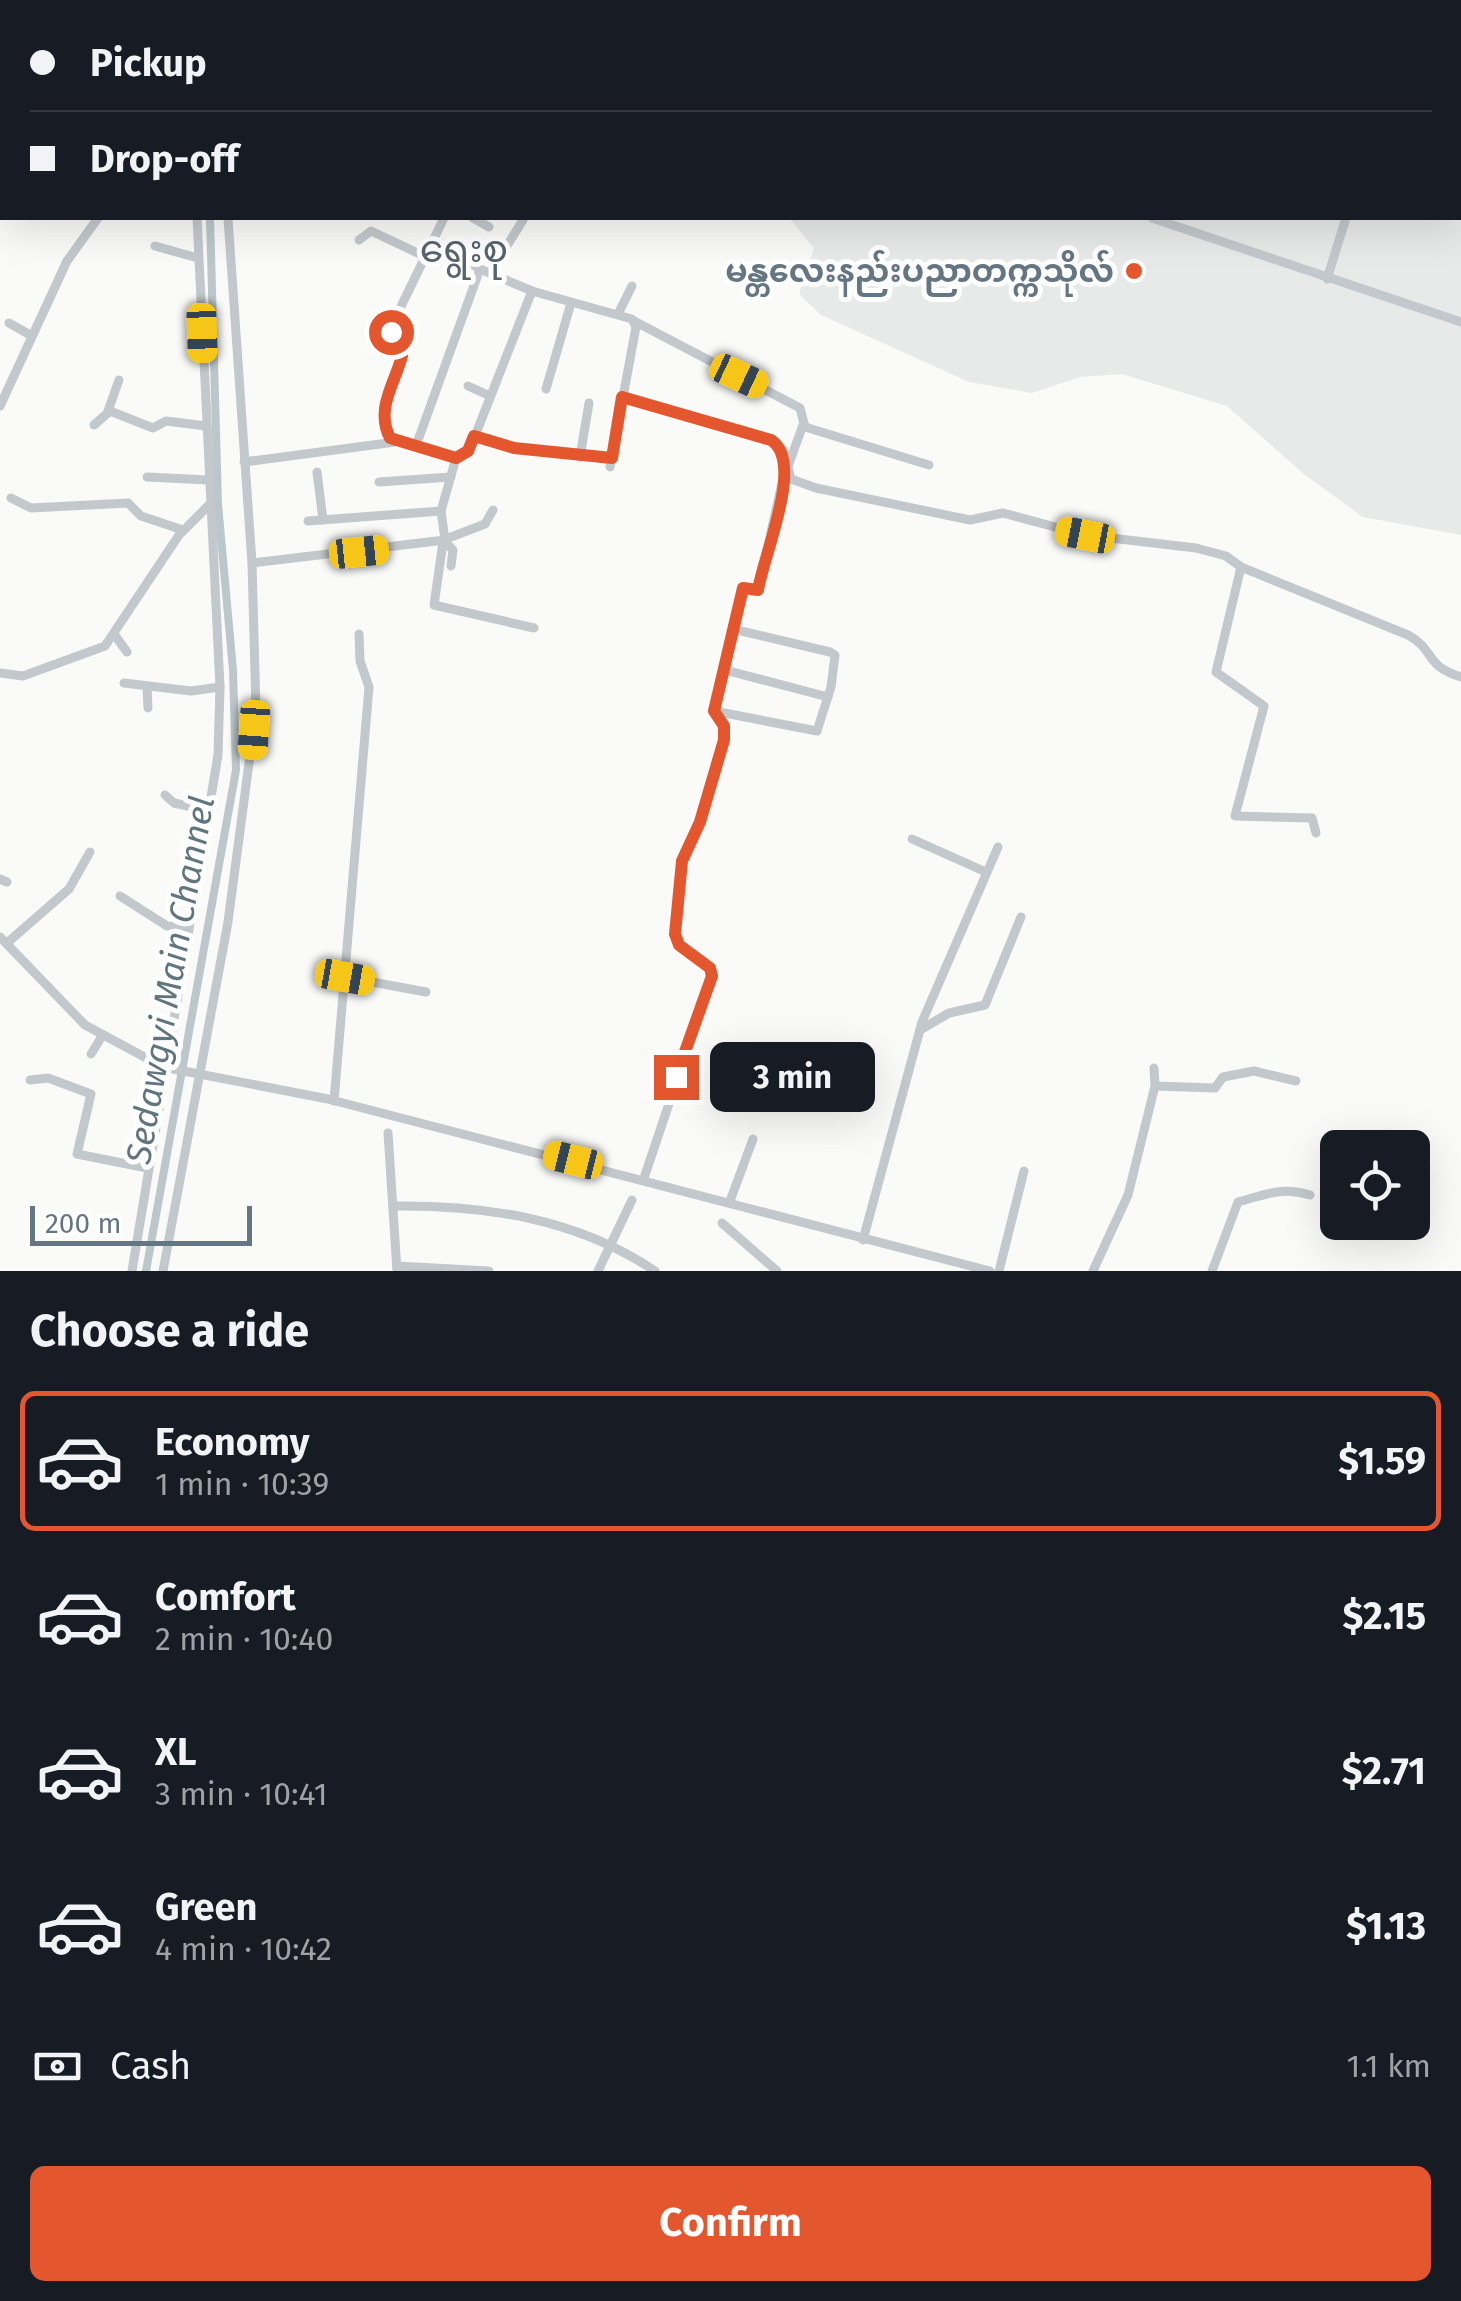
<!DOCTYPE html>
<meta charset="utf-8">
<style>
:root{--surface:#171b24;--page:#242831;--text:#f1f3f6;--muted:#9ea1a6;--line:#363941;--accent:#e4572e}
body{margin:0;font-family:"Fira Sans","Noto Sans Myanmar",sans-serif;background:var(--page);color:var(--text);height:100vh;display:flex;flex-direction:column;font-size:38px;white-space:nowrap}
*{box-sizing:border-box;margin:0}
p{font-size:32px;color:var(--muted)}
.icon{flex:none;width:55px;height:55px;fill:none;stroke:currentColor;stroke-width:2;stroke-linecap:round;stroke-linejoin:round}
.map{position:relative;height:1271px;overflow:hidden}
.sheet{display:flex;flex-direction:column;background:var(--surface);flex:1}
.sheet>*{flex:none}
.top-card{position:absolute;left:0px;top:0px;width:1462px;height:220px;box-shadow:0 10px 40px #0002;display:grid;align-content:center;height:220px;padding:0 30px;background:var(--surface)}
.buttons{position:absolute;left:1320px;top:1130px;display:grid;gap:20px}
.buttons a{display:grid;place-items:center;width:110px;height:110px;border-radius:15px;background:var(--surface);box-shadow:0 10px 40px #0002;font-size:50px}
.scale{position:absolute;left:30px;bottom:25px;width:222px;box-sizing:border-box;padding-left:10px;border:5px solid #657683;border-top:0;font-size:28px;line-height:35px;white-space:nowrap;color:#657683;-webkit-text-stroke:8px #fff;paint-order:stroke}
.end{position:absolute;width:45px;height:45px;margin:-22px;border:12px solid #e4572e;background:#fff;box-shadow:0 0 0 5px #fff}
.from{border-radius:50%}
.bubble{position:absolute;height:70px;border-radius:15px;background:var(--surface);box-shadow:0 10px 40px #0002;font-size:32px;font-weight:700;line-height:70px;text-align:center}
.car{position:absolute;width:30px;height:60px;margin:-30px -15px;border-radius:12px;box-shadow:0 0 8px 2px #0007;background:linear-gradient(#f5c518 24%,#345 0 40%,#f5c518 0 76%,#345 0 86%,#f5c518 0)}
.top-card b{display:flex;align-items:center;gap:35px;height:95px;font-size:38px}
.top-card b+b{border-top:2px solid var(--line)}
.top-card i{width:25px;height:25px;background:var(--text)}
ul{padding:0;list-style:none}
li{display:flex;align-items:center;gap:30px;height:140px;margin:0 20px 15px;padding:0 10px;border:5px solid transparent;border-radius:15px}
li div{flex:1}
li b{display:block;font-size:38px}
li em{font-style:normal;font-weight:700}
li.on{border-color:var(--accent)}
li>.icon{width:90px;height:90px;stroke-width:1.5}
h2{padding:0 30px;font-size:45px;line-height:120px}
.pay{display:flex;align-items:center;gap:25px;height:110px;padding:0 30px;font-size:38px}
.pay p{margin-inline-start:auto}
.cta{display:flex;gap:20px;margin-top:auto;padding:20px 30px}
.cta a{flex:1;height:115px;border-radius:15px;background:var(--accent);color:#fff;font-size:40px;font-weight:700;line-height:115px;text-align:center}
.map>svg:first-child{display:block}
.built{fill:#e8e9e9}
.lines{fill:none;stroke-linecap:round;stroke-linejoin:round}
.canal{stroke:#bbc7cb;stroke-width:8}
.minor{stroke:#c3c8cc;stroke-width:9}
.route{stroke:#e4572e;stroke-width:12}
.poi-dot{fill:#e4572e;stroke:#fff;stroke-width:4}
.labels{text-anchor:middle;stroke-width:10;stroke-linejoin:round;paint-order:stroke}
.poi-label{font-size:32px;font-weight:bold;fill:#657683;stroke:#fff;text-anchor:end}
.water-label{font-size:35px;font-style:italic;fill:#60757c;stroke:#fff}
.quarter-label{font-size:38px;fill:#57646e;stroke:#fff}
</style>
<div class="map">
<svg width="1461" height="1271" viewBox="0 0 1461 1271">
<rect width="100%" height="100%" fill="#fafaf8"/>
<polygon class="built" points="699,0 1461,0 1461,535 1363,517 1305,475 1227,406 1122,374 1080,377 1032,393 969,382 821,315 799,294 814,248 789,218 1460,218 1460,2"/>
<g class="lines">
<g class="canal">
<polyline points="241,2 242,0"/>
<polyline points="146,1271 236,770 233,670 218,504 210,218"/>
</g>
<g class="minor">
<polyline points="113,0 117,2"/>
<polyline points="369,0 374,2"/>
<polyline points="397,0 397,2"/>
<polyline points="59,2 60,0"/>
<polyline points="225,2 225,0"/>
<polyline points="263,2 263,0"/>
<polyline points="486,2 487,0"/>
<polyline points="708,2 709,0"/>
<polyline points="968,2 969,0"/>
<polyline points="1233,2 1234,0"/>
<polyline points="1411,2 1411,0"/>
<polyline points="0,47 2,42"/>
<polyline points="0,114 2,109"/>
<polyline points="473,218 489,227"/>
<polyline points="1152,218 1461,322"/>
<polyline points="359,240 371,231 422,255"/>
<polyline points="432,240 480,269 532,291 632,319 636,327 610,467"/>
<polyline points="155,246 198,258"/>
<polyline points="490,273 523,220"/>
<polyline points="1327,279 1346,218"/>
<polyline points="619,312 632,286"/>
<polyline points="634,321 800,408 805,427 929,465"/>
<polyline points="9,323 32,336"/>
<polyline points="468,386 488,395"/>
<polyline points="546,389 571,303"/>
<path d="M 622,397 L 771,439 L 784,451 L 791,479 L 816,488 L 970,520 L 1003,513 L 1085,535 L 1196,548 L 1226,556 L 1241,567 L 1408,635 C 1436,650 1423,665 1461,677"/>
<polyline points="0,406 67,261 98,218"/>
<polyline points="108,411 119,380"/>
<polyline points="94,425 110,411 153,428 166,421 206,426"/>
<polyline points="475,436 514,448 612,458"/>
<polyline points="417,443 480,269"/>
<polyline points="580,457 589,403"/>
<polyline points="456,458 468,451 475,436 532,291"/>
<polyline points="244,462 395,442"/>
<polyline points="317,472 323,520"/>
<polyline points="147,477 208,480"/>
<polyline points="379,482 451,477"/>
<polyline points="11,498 31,508 128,503 141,516 183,530"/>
<polyline points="308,521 441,511"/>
<polyline points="446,539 485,524 493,510"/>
<polyline points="444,541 453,550 451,566"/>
<polyline points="443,542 434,605 534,628"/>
<polyline points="252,563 445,540 441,511 456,458 390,437 385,425 385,403 402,355 391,339 391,327 444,218"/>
<polyline points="1241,567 1216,672 1264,706 1235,816 1312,818 1316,833"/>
<polyline points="114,634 127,652"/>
<polyline points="725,670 828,697"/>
<polyline points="0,673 23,676 105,646 179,535 210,504"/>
<polyline points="124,683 191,691 220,687"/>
<polyline points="147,688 148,708"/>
<polyline points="714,711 817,731 831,687 835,655 830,652 737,630 733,636"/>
<polyline points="165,795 174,803 209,811"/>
<polyline points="912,839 986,872"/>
<polyline points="0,879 7,882"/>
<polyline points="120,896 167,926 188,928"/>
<polyline points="0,937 85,1025 163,1067 328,1099 990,1271"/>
<polyline points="7,943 69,889 90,852"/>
<polyline points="345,977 426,992"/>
<polyline points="920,1030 949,1013 985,1005 1021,917"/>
<polyline points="91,1054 102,1036"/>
<polyline points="30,1080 48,1078 91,1094 77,1154 147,1168"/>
<polyline points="1155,1086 1215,1088 1223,1077 1254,1071 1296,1081"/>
<polyline points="334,1101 369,687 360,661 359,634"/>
<polyline points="388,1133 397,1271"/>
<polyline points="644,1178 712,976 710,968 679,945 675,934 682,861 700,822 724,740 724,726 714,711 743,589 758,590 782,483 803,425"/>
<polyline points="730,1201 753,1139"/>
<path d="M 393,1206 C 485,1205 576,1218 655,1271"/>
<polyline points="722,1223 777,1271"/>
<polyline points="863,1240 922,1022 998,847"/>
<polyline points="397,1266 489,1271"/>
<polyline points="132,1271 218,755 220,687 197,218"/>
<polyline points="163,1271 228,922 256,710 252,563 228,218"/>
<polyline points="598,1271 632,1200"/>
<polyline points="999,1271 1024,1171"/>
<polyline points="1093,1271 1128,1195 1155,1086 1154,1068"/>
<path d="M 1212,1271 L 1238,1202 C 1264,1195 1282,1186 1310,1195"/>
</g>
</g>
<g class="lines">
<path class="route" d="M 391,332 L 402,356 C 395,383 375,409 390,438 L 456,458 L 468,451 L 474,436 L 514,448 L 612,458 L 622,397 L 771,440 C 805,462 764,553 758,590 L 743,588 L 714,711 L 724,726 L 724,740 L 700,822 L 682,861 L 675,934 L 679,945 L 710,968 L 712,976 L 676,1077"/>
</g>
<circle class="poi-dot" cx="1134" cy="271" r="10"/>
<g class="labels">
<g class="poi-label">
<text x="1114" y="282">မန္တလေးနည်းပညာတက္ကသိုလ်</text>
</g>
<g class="water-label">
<text transform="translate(170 980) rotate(-80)" y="12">Sedawgyi Main Channel</text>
</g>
<g class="quarter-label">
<text x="464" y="262">ရွေးစု</text>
</g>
</g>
</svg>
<div class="buttons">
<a><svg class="icon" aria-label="locate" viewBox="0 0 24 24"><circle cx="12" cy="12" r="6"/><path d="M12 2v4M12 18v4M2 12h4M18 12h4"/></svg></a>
</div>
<div class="scale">200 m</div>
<i class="end from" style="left:391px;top:332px"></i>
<i class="end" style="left:676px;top:1077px"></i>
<div class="bubble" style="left:710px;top:1042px;width:165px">3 min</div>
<i class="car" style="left:202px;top:333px;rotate:178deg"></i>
<i class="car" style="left:739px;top:376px;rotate:115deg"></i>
<i class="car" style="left:1085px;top:535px;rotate:281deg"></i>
<i class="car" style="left:359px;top:552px;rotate:84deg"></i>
<i class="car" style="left:254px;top:730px;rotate:184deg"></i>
<i class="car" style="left:345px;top:977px;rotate:100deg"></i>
<i class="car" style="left:573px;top:1160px;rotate:284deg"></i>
<div class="top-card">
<b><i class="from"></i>Pickup</b>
<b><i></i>Drop-off</b>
</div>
</div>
<section class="sheet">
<h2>Choose a ride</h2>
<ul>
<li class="on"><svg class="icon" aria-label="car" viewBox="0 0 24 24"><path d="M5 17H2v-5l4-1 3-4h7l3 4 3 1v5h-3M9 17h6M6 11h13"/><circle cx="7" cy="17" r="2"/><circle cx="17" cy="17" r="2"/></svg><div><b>Economy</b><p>1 min · 10:39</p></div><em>$1.59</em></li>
<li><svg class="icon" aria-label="car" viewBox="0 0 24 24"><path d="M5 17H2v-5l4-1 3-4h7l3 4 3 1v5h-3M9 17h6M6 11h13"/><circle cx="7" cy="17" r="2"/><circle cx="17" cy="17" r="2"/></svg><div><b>Comfort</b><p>2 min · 10:40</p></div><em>$2.15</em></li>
<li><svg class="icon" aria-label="car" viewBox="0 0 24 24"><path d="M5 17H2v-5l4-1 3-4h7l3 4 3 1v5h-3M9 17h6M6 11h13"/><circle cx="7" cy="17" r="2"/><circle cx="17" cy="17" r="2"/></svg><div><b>XL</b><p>3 min · 10:41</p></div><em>$2.71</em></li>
<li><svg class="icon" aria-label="car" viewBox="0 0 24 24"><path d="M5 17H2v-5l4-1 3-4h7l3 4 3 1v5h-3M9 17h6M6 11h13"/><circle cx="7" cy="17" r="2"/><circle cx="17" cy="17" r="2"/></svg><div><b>Green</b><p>4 min · 10:42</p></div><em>$1.13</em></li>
</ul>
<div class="pay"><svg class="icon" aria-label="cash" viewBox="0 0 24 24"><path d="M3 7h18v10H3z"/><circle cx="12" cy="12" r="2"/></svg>Cash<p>1.1 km</p></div>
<div class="cta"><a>Confirm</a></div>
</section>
